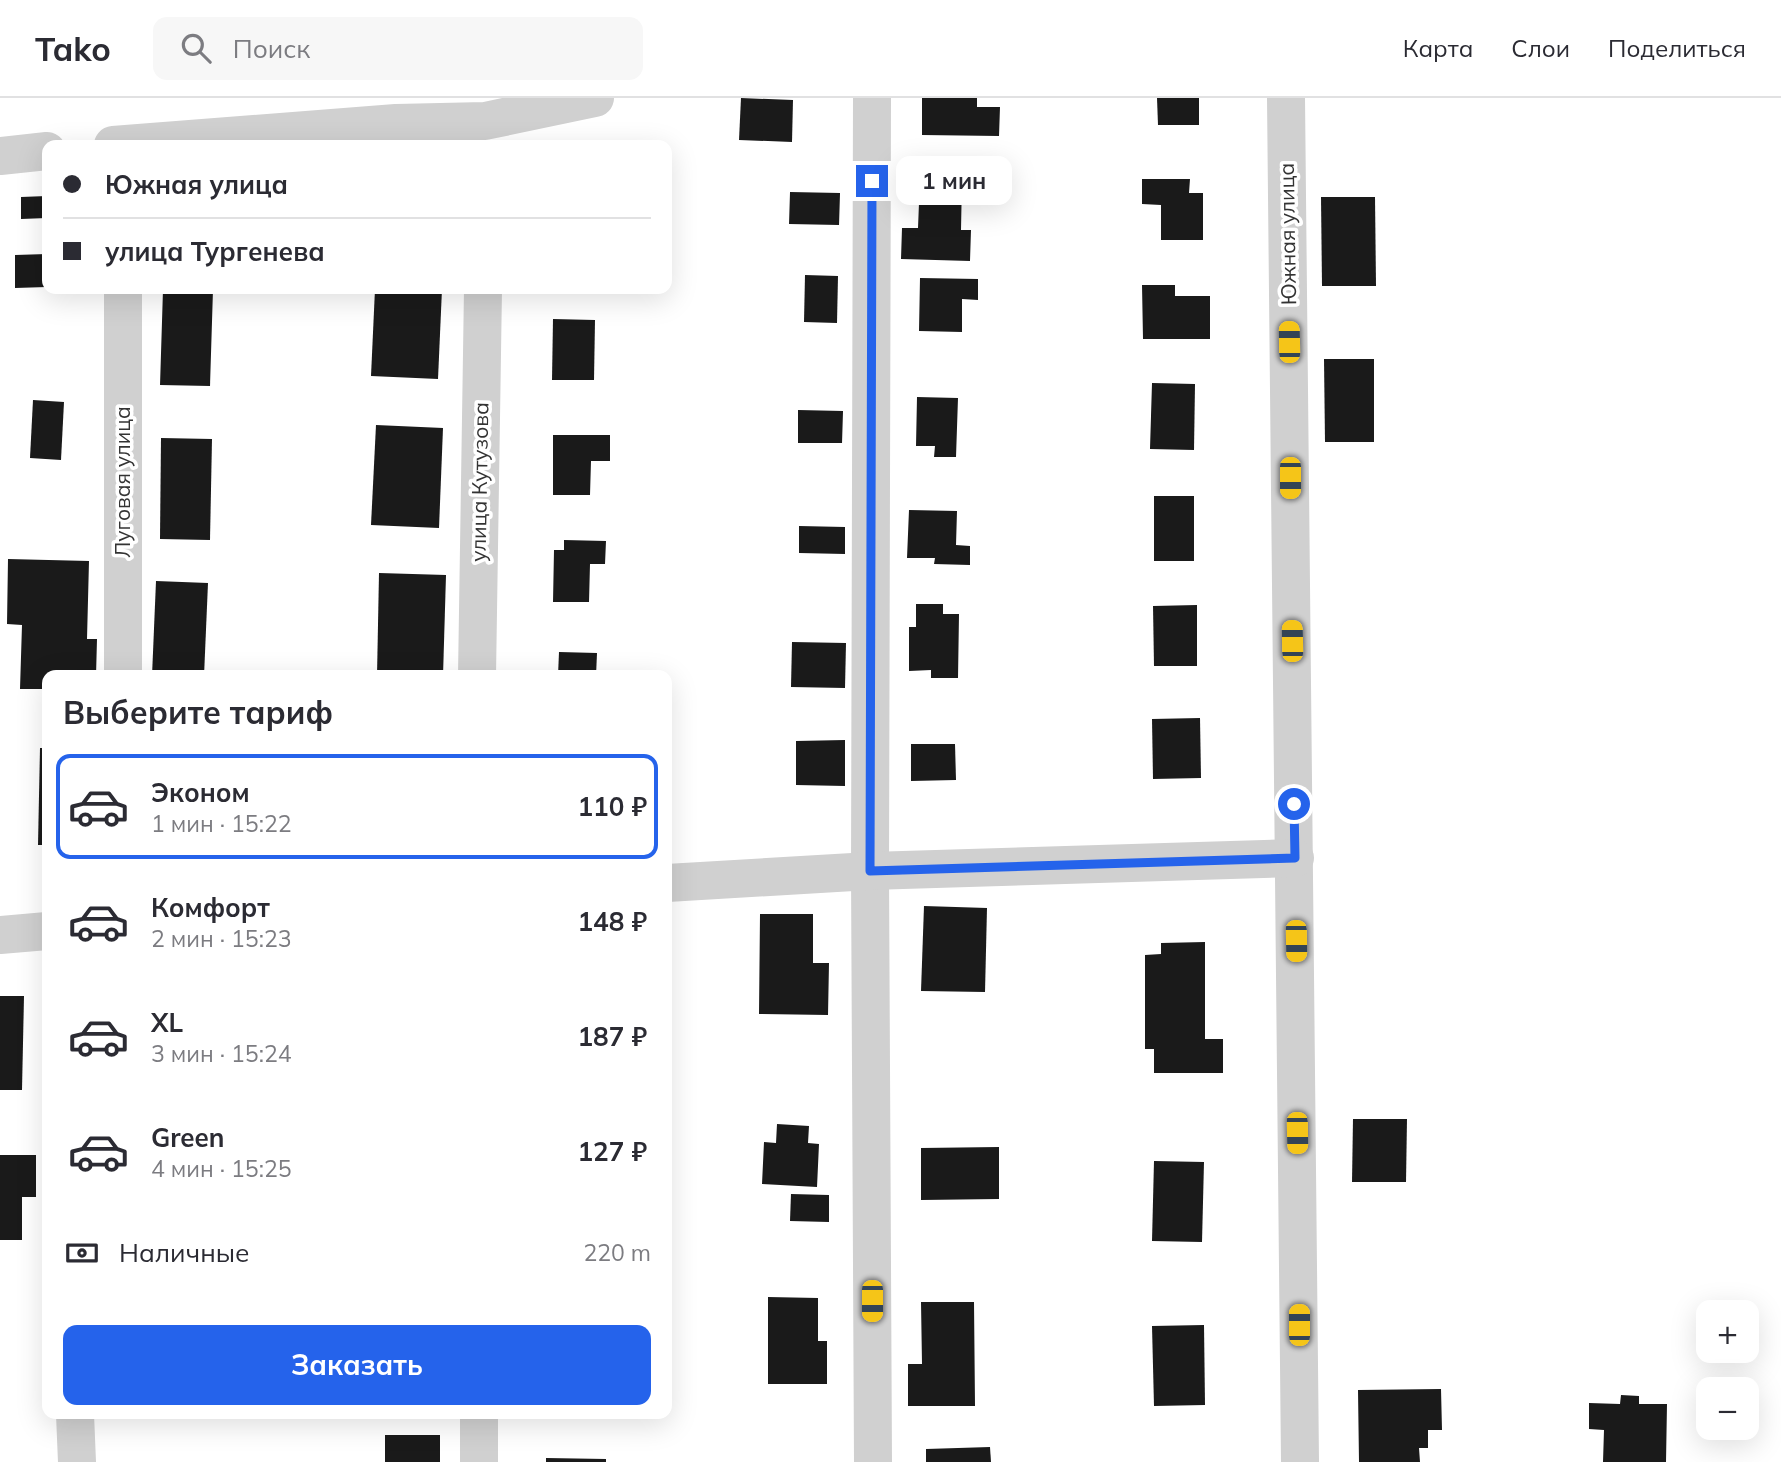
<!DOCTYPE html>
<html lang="ru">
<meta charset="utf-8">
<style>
:root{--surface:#fff;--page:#f7f7f7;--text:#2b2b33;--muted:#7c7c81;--line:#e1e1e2;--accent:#2563eb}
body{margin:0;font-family:Mulish,sans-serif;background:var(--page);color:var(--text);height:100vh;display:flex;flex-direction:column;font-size:26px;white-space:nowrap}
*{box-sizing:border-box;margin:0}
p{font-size:23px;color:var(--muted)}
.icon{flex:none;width:38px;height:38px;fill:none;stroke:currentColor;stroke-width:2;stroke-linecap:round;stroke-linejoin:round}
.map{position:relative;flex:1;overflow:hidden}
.side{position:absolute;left:42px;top:572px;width:630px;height:749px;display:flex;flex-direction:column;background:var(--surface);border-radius:14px;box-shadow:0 7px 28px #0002}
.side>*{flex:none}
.guide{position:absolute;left:42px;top:42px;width:630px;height:154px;border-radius:14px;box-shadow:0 7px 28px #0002;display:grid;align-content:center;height:154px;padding:0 21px;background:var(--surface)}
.tools{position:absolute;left:1696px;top:1202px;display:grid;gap:14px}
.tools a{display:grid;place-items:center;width:63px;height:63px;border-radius:14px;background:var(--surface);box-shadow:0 7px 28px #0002;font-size:35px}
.end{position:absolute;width:32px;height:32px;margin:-16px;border:9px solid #2563eb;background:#fff;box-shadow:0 0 0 4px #fff}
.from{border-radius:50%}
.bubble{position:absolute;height:49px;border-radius:14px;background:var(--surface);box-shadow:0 7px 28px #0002;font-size:23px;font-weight:700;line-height:49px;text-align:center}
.car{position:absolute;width:21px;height:42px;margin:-21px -10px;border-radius:9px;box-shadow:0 0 5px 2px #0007;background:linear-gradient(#f5c518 24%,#345 0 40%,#f5c518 0 76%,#345 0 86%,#f5c518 0)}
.guide b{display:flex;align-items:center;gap:24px;height:66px;font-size:26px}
.guide b+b{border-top:2px solid var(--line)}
.guide i{width:18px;height:18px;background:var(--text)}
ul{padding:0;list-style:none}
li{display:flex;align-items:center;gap:21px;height:105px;margin:0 14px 10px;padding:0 7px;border:4px solid transparent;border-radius:14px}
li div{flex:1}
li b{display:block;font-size:26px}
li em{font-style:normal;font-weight:700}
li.on{border-color:var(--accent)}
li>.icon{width:63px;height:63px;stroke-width:1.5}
h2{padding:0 21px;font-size:32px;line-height:84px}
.pay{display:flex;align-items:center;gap:18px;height:77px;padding:0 21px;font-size:26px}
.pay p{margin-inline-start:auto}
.action{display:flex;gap:14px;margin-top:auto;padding:14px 21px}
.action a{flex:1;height:80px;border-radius:14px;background:var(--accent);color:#fff;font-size:28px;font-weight:700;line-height:80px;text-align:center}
header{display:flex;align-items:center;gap:42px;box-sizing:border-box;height:98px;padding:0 35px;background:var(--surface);border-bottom:2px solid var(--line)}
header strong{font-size:33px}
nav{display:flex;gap:38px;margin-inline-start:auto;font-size:24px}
.search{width:490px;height:63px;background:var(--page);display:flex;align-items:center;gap:18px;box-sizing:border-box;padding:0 24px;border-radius:14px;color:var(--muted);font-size:26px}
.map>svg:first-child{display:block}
.building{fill:#1a1a1a}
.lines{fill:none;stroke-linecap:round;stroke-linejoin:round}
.minor{stroke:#d0d0d0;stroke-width:38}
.route{stroke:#2563eb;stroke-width:9}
.labels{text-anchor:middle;stroke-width:7;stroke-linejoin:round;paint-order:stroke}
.street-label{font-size:21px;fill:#333;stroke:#fff}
</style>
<header>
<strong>Tako</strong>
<div class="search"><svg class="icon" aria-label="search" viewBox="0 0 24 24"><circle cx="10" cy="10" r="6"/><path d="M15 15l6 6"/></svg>Поиск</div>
<nav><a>Карта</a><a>Слои</a><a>Поделиться</a></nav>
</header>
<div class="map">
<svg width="1781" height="1364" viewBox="0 0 1781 1364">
<rect width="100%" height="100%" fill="#fff"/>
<g class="building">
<polygon points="741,0 793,2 792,44 739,42"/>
<polygon points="922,0 977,0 977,9 1000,9 999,38 922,37"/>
<polygon points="1157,0 1199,0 1199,27 1158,27"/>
<polygon points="920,80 962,81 961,132 971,132 970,163 901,161 902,130 918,130"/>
<polygon points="1142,81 1190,81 1189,95 1203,95 1203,142 1161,142 1161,107 1142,106"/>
<polygon points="790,94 840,95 839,127 789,126"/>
<polygon points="47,98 47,120 21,121 21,99"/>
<polygon points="1321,99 1375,99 1376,188 1322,188"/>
<polygon points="47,156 47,189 15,190 15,157"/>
<polygon points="805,177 838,178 837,225 804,224"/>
<polygon points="920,180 978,181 978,202 962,201 962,234 919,233"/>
<polygon points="1142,187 1175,187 1175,198 1210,198 1210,241 1143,241"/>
<polygon points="163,191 213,191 210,288 160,287"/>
<polygon points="375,191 442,191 438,281 371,278"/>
<polygon points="553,221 595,222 594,282 552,282"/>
<polygon points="1324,261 1374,261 1374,344 1325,344"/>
<polygon points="1152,285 1195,286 1194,352 1150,351"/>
<polygon points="917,299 958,300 956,359 934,359 935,348 916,348"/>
<polygon points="33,302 64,304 61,362 30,360"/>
<polygon points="798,312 843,313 842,345 798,345"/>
<polygon points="376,327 443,330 439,430 371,427"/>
<polygon points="553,337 610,337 610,363 591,363 590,397 553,397"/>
<polygon points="161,340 212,341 210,442 160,441"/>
<rect x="1154" y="398" width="40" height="65"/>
<polygon points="909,412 957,413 956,447 970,448 970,467 934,466 935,460 907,460"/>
<polygon points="799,428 845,429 845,456 799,455"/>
<polygon points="564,442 606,443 605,466 590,466 589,504 553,504 554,452 564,452"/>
<polygon points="8,461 89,463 87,541 97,541 96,578 47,578 47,591 20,591 22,527 7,526"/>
<polygon points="379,475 446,477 443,578 377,578"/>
<polygon points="156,483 208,485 204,578 152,578"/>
<polygon points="916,506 943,506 943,516 959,516 958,580 931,580 931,572 909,573 909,529 916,529"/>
<polygon points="1197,507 1197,568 1154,568 1153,508"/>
<polygon points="792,544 846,545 845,590 791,589"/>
<polygon points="559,554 597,555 596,578 558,578"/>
<polygon points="1200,620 1201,680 1153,681 1152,621"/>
<polygon points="845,642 845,688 796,687 796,643"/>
<polygon points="911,646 955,646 956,682 911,683"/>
<polygon points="40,650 47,650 47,747 38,747"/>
<polygon points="924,808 987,810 985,894 921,893"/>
<polygon points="760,816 813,816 813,865 829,865 828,917 759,916"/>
<polygon points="1205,844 1205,941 1223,941 1223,975 1154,975 1154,951 1145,951 1145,857 1161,856 1161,845"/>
<polygon points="0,898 24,898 22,992 0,992"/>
<polygon points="1353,1021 1407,1021 1406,1084 1352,1084"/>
<polygon points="777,1026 809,1028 808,1045 819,1046 817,1089 762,1086 764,1044 776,1045"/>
<polygon points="999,1049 999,1101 921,1102 921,1050"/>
<polygon points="0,1057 36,1057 36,1099 22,1099 22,1142 0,1142"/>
<polygon points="1154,1063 1204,1064 1202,1144 1152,1143"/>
<polygon points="791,1096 829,1097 829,1124 790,1123"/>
<polygon points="768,1199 818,1200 818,1243 827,1243 827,1286 768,1286"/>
<polygon points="921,1204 974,1204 975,1308 908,1308 908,1266 922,1266"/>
<polygon points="1204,1227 1205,1307 1154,1308 1152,1228"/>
<polygon points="1441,1291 1442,1332 1428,1332 1428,1350 1419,1350 1420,1364 1359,1364 1358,1292"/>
<polygon points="1621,1297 1639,1298 1639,1306 1667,1306 1666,1364 1603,1364 1604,1332 1589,1331 1589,1305 1620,1306"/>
<rect x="385" y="1337" width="55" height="27"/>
<polygon points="990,1349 991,1364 926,1364 926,1351"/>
<polygon points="546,1360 606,1361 606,1364 546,1364"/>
</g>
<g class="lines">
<g class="minor">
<polyline points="872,0 870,773 873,1364"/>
<polyline points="1286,0 1300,1364"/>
<polyline points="113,47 396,25 485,23 595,0"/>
<polyline points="0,58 47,53"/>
<polyline points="123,578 123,191"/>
<polyline points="477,578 483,191"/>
<polyline points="667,785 870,773 1295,760"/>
<polyline points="0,837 47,833"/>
<polyline points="75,1316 77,1364"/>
<polyline points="479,1316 479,1364"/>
</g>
</g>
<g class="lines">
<polyline class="route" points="872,83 870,773 1295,760 1294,706"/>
</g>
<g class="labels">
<g class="street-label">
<text transform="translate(1288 136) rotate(-91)" y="7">Южная улица</text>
<text transform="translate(123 384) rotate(-90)" y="7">Луговая улица</text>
<text transform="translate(480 384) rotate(-89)" y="7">улица Кутузова</text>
</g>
</g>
</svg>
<div class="tools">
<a>+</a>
<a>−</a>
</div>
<i class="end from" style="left:1294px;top:706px"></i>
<i class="end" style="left:872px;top:83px"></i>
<div class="bubble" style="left:896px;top:58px;width:116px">1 мин</div>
<i class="car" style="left:1289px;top:244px;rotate:359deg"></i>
<i class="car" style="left:1290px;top:380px;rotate:180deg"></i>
<i class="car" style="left:1292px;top:543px;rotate:359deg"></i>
<i class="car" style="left:1296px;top:843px;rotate:179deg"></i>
<i class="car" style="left:1297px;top:1035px;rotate:179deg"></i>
<i class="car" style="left:872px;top:1203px;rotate:180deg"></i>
<i class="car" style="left:1299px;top:1227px;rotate:0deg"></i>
<div class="guide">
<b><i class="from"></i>Южная улица</b>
<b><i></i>улица Тургенева</b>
</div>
<section class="side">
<h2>Выберите тариф</h2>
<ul>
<li class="on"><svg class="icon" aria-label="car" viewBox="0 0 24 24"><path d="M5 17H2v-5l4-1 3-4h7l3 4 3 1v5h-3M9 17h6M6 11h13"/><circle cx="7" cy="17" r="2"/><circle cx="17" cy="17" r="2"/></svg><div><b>Эконом</b><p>1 мин · 15:22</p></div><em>110 ₽</em></li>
<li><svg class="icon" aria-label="car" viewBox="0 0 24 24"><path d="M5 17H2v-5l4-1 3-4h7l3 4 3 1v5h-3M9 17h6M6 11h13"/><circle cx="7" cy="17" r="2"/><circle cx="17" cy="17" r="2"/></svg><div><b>Комфорт</b><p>2 мин · 15:23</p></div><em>148 ₽</em></li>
<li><svg class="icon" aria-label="car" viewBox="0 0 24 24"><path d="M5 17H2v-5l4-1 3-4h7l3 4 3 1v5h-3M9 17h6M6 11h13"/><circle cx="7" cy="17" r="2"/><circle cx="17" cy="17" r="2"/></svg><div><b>XL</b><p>3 мин · 15:24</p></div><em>187 ₽</em></li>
<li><svg class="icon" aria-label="car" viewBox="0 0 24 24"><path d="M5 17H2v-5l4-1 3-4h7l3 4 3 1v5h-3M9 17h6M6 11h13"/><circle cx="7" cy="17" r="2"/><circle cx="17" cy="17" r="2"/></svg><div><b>Green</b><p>4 мин · 15:25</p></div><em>127 ₽</em></li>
</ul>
<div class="pay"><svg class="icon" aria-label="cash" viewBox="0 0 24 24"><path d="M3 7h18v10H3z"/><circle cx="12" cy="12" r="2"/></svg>Наличные<p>220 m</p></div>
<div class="action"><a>Заказать</a></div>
</section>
</div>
